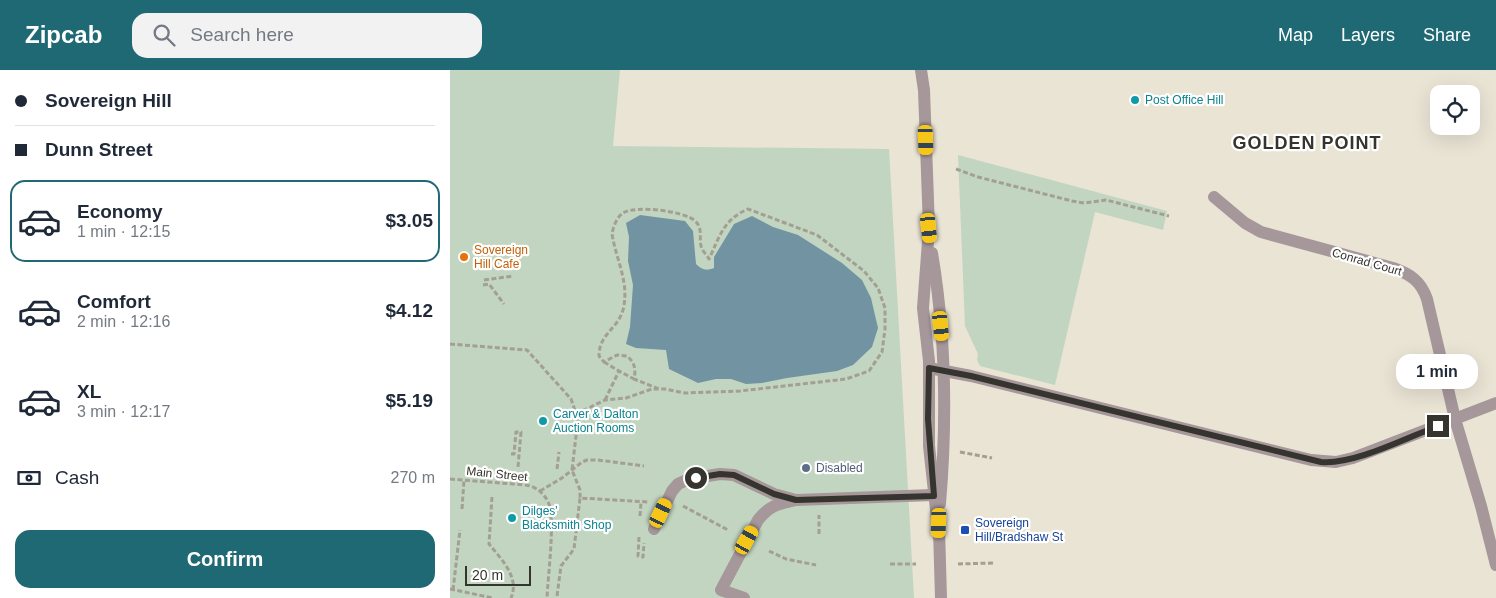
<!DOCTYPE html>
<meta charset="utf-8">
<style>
:root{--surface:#fff;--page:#f2f2f3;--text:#1f2937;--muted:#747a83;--line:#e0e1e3;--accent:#1f6974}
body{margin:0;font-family:Helvetica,sans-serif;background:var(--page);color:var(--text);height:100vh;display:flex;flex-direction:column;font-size:19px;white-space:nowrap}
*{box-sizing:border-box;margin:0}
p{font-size:16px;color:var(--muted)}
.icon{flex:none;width:28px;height:28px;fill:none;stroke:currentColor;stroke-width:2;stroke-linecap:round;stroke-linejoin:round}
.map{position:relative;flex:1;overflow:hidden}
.side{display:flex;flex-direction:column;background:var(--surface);width:450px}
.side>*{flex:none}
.banner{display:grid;align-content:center;height:110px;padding:0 15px;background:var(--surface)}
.controls{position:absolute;left:980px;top:15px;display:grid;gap:10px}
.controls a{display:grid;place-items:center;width:50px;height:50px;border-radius:10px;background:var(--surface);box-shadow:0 5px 20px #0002;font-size:25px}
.scale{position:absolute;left:15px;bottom:12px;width:66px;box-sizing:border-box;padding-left:5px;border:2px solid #36342e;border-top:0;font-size:14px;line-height:18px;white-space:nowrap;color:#36342e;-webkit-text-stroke:4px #fff;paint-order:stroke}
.end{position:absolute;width:22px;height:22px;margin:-11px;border:6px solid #36342e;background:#fff;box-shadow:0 0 0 2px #fff}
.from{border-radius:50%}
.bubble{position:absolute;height:35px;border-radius:15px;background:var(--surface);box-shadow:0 5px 20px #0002;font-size:16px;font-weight:700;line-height:35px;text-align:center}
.car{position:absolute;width:15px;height:30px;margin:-15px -8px;border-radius:6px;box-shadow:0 0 4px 1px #0007;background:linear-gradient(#f5c518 24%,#345 0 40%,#f5c518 0 76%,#345 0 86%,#f5c518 0)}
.banner b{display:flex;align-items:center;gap:18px;height:48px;font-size:19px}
.banner b+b{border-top:1px solid var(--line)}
.banner i{width:12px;height:12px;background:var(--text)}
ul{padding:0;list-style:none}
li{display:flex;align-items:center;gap:15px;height:82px;margin:0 10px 8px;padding:0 5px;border:2px solid transparent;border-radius:15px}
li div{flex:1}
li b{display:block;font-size:19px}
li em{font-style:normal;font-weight:700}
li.active{border-color:var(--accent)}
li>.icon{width:45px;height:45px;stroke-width:1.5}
.pay{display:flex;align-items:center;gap:12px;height:55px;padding:0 15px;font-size:19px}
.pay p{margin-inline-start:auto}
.button{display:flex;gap:10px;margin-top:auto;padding:10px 15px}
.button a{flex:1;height:58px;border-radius:15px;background:var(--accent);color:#fff;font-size:20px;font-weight:700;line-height:58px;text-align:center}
header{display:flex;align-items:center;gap:30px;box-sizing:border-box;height:70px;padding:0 25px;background:var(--accent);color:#fff}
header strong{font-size:24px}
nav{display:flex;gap:28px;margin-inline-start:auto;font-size:18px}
.search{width:350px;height:45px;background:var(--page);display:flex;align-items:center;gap:12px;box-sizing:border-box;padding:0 18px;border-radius:15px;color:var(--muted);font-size:19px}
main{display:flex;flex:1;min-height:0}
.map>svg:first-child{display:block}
.green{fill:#c2d5c0}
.water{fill:#7293a2}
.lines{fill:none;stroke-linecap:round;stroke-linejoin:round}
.path{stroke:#a39f93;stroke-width:3;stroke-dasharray:5 2.5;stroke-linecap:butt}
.minor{stroke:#a6979b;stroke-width:12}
.route{stroke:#36342e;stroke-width:6}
.culture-dot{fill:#0f9aa8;stroke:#fff;stroke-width:2}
.food-dot{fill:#e8710a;stroke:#fff;stroke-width:2}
.service-dot{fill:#5c6f8a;stroke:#fff;stroke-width:2}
.transit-dot{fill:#1a4fb4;stroke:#fff;stroke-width:2}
.labels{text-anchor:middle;stroke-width:4.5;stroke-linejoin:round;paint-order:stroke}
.culture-label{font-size:12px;fill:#0d838f;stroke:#fff;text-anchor:start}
.food-label{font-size:12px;fill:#c56008;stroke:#fff;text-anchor:start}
.street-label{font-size:12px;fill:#36342e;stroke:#fff}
.service-label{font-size:12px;fill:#4e5e75;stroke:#fff;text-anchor:start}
.transit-label{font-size:12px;fill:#164399;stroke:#fff;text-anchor:start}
.district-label{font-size:18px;font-weight:bold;letter-spacing:1px;fill:#36342e;stroke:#fff}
</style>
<header>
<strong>Zipcab</strong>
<div class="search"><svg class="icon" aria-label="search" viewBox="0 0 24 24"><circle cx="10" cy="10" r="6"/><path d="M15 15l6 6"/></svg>Search here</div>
<nav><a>Map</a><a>Layers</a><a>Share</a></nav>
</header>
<main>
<section class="side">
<div class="banner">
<b><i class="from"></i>Sovereign Hill</b>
<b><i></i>Dunn Street</b>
</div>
<ul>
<li class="active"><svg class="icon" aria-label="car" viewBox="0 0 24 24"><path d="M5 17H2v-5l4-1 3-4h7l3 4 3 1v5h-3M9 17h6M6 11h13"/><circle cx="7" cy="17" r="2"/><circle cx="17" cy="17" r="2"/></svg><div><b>Economy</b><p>1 min · 12:15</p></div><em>$3.05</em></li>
<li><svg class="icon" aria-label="car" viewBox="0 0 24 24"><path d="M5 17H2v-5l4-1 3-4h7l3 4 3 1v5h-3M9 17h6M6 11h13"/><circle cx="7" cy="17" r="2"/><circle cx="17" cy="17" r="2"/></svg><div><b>Comfort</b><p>2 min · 12:16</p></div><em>$4.12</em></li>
<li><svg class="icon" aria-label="car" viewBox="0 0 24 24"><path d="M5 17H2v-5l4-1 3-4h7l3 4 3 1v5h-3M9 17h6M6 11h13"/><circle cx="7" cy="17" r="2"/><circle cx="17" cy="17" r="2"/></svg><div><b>XL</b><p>3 min · 12:17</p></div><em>$5.19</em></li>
</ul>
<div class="pay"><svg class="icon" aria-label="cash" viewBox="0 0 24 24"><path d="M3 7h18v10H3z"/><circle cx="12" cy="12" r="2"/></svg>Cash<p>270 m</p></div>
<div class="button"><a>Confirm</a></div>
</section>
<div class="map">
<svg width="1046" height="528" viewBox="0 0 1046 528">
<rect width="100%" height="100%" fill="#eae4d5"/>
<g class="green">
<polygon points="0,0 170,0 163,76 439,79 464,528 0,528"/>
<polygon points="508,85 717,141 713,160 645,142 605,315 530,296 527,290 528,284 515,256"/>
</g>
<path class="water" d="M 190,145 L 235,151 L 243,161 L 246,194 C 252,200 256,201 264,198 L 264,187 L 284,154 L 302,146 L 323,157 L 348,165 L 392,193 L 412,210 L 421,228 L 428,258 L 422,277 L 403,295 L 387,301 L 337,308 L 312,313 L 296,314 L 281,309 L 266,309 L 248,313 L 219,299 L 216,280 L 186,278 L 176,274 L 180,257 L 183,215 L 178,191 L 179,167 L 176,153 Z"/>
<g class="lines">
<g class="path">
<polyline points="506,99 528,107 622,131 634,133 656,130 719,146"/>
<polyline points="34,210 63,206"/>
<polyline points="33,215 39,214 54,234"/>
<polyline points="0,274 77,280 121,329 128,349 122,400 130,420 130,428 199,432"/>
<polyline points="154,292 169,301"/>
<polyline points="155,330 169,301 184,309"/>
<path d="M 126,344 L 155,330 L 176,328 L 202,319 L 215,319 L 235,323 L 290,321 L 396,309 L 419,301 L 432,282 L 435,259 L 435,238 L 428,218 L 414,201 L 367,165 L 298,139 C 273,150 270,166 259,189 C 257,185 252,181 251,176 C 249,166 253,158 245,151 C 235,141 185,135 173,143 C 167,147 163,157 162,164 C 166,190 180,213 173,240 C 167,260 149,264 149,286 L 154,292 L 167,285 L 177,286 C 185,293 186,299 184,309 L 209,319"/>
<polyline points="510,382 542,388"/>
<polyline points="61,384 64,384 66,362 71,362 68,397"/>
<polyline points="107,399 109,382"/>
<path d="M 0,409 L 76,415 C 87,417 95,424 99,434 C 105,454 98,505 97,528"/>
<polyline points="90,421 112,408 132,392 137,390 148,390 194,396"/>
<path d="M 42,427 L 39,474 C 51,489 70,507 61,528"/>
<polyline points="233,436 278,460"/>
<polyline points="12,439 14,410"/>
<polyline points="190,446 191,432"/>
<polyline points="369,464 369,445"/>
<polyline points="189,467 188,486 193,487 194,473"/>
<polyline points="319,481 336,489 366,495"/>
<polyline points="440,494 466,494"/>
<polyline points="508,494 543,493"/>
<polyline points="0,519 43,528"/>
<polyline points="3,520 10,460"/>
<polyline points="107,526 111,496 124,479 130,428"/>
</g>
<g class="minor">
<polyline points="471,0 474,20 479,158 473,238 479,291 479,376 489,467"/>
<path d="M 764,127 L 795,153 L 811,162 L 943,198 C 960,204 971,211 977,229 L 1005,349 L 1031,436 L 1046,495"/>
<path d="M 482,183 C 496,266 497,350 490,434"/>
<polyline points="479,298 521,306 861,390 886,392 903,388 1046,333"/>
<polyline points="346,430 483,425"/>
<path d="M 204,459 L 222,421 L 228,414 L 239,409 L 270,404 L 284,405 L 324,424 L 346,430 C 328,434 320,435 308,450 L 271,520 L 294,528"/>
<polyline points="489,459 491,528"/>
</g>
</g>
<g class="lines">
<path class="route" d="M 246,408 L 270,404 L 284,405 L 324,424 L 346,430 L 484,426 L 478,349 L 479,298 L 521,306 L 871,392 C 904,395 956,368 988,356"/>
</g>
<g class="culture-dot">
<circle cx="685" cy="30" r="5"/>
<circle cx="93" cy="351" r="5"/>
<circle cx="62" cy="448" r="5"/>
</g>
<circle class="food-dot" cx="14" cy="187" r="5"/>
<circle class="service-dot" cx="356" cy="398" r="5"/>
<rect class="transit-dot" x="510" y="455" width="10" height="10" rx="2.5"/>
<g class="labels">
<g class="culture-label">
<text x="695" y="34">Post Office Hill</text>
<text x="103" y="348">Carver &amp; Dalton<tspan x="103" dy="14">Auction Rooms</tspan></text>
<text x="72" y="445">Dilges'<tspan x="72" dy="14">Blacksmith Shop</tspan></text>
</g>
<g class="food-label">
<text x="24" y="184">Sovereign<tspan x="24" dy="14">Hill Cafe</tspan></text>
</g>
<g class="street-label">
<text transform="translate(917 192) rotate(16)" y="4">Conrad Court</text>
<text transform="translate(47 404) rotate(6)" y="4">Main Street</text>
</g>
<g class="service-label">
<text x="366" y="402">Disabled</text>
</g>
<g class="transit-label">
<text x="525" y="457">Sovereign<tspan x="525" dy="14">Hill/Bradshaw St</tspan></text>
</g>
<g class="district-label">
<text x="857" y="79">GOLDEN POINT</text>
</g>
</g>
</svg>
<div class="controls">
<a><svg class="icon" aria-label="locate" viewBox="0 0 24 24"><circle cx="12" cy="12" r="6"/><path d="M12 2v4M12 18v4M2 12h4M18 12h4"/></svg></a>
</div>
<div class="scale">20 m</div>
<i class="end from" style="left:246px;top:408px"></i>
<i class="end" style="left:988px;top:356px"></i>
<div class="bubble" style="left:946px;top:284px;width:82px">1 min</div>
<i class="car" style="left:476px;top:70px;rotate:178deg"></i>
<i class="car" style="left:479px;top:158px;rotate:174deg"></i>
<i class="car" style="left:491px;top:256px;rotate:174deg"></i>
<i class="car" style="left:211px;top:443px;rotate:25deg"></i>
<i class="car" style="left:489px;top:453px;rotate:182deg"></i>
<i class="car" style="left:297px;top:470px;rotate:29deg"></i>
</div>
</main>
